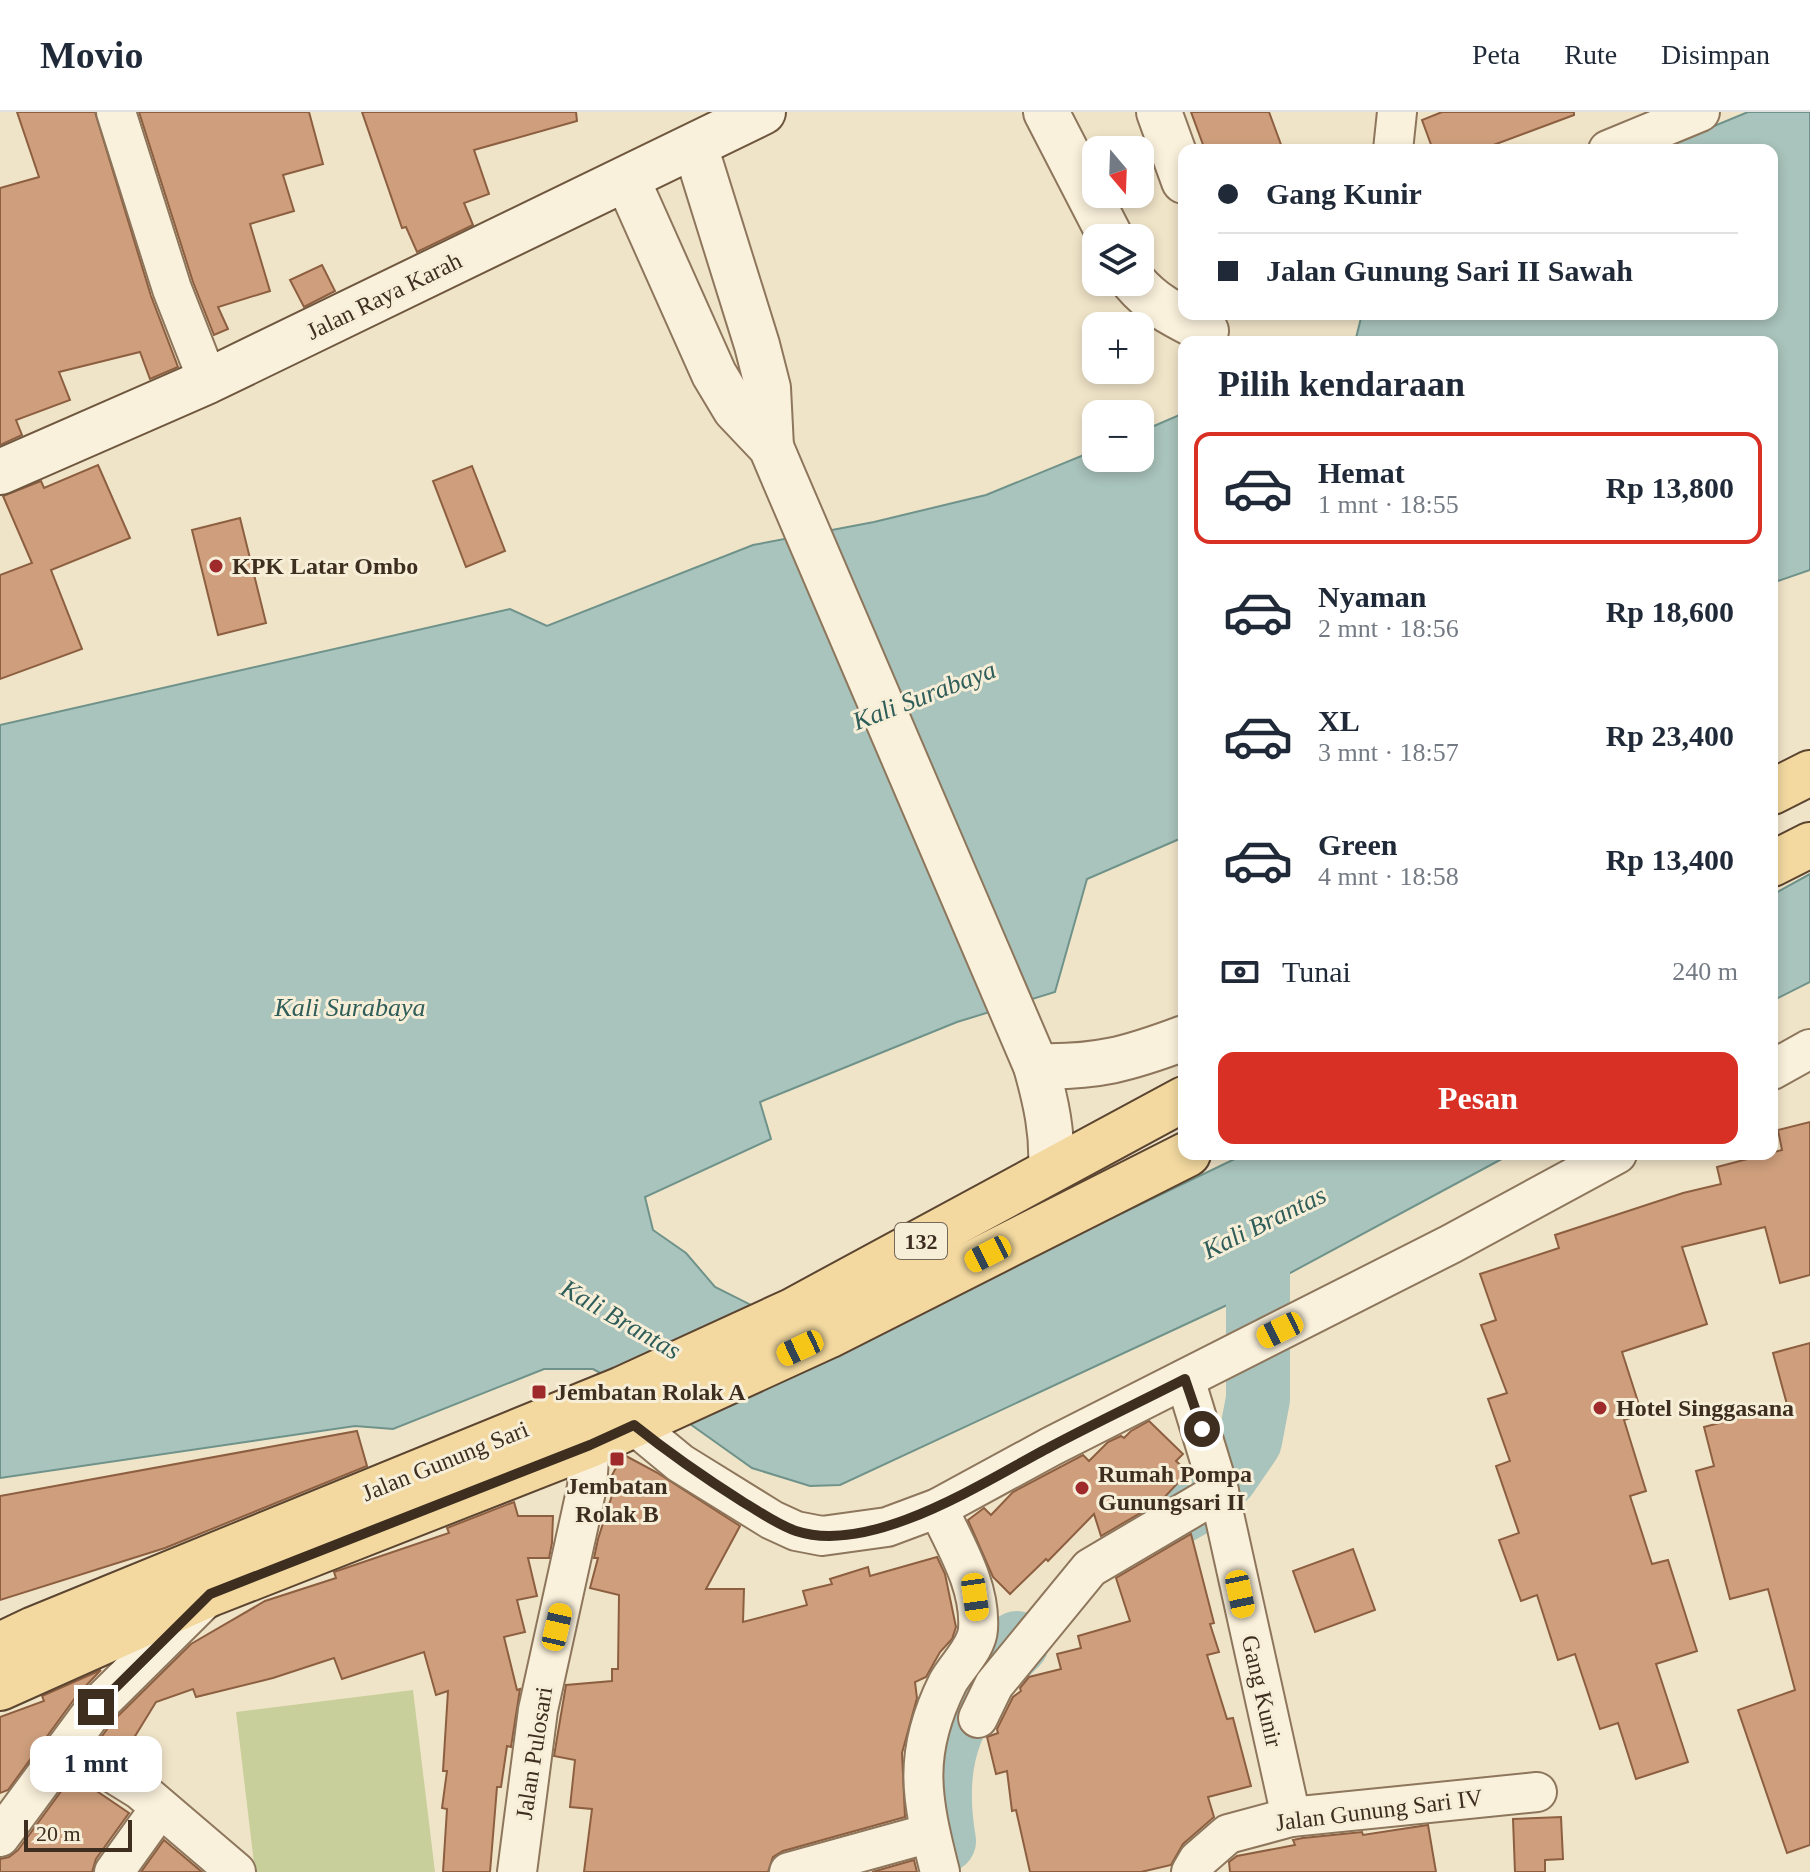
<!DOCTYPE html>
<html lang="id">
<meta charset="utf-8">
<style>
:root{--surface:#fff;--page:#f6f6f7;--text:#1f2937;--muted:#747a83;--line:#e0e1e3;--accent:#d93025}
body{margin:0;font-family:"Times New Roman",serif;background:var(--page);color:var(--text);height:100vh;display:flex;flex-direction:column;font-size:30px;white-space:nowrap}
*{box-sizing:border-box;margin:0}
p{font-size:26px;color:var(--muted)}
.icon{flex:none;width:44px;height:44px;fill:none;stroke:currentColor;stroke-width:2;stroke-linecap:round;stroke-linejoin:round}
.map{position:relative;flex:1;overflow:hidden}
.drawer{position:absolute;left:1178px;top:224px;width:600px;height:824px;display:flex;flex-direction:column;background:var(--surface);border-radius:16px;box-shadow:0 4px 12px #0003}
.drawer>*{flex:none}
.hud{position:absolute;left:1178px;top:32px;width:600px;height:176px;border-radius:16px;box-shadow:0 4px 12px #0003;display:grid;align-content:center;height:176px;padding:0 40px;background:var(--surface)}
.needle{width:52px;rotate:161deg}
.controls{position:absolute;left:1082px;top:24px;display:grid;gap:16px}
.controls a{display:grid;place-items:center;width:72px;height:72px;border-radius:16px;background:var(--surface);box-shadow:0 4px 12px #0003;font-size:40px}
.scale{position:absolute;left:24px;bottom:20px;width:108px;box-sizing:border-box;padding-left:8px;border:4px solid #3d2e20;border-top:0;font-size:22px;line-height:28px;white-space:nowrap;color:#3d2e20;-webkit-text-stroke:6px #f7eed8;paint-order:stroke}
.end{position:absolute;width:36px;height:36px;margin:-18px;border:10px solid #3d2e20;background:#fff;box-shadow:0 0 0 4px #fff}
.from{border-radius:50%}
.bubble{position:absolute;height:56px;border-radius:16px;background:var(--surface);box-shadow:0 4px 12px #0003;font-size:26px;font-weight:600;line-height:56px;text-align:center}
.car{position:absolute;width:24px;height:48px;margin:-24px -12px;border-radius:10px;box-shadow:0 0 6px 2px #0007;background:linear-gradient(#f5c518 24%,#345 0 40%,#f5c518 0 76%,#345 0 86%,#f5c518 0)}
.hud b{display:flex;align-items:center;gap:28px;height:76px;font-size:30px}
.hud b+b{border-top:2px solid var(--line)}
.hud i{width:20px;height:20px;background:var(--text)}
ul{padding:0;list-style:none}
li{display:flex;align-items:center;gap:24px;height:112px;margin:0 16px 12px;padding:0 24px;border:4px solid transparent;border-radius:16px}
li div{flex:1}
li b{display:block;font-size:30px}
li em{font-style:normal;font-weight:600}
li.active{border-color:var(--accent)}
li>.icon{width:72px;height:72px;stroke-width:1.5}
h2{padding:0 40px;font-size:36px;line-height:96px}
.pay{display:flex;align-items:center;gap:20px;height:88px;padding:0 40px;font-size:30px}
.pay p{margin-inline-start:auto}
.action{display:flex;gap:16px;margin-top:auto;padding:16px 40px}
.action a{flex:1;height:92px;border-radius:16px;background:var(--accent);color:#fff;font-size:32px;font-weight:600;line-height:92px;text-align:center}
header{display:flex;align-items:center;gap:48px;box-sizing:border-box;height:112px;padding:0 40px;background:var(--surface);border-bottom:2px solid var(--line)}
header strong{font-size:38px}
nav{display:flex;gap:44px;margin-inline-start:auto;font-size:28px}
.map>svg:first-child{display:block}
.green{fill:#c9cf9b}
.water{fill:#a9c4bc;stroke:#6f938a;stroke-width:2}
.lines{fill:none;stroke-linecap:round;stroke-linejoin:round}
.river{stroke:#a9c4bc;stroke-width:64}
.building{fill:#cf9f7d;stroke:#8d5f41;stroke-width:2}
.minor-casing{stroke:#8d765c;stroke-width:42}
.tertiary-casing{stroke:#8d765c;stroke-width:48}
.secondary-casing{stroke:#6f573f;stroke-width:48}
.primary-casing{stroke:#5b4430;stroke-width:48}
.minor{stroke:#faf1dc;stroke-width:38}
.tertiary{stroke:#faf1dc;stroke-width:44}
.secondary{stroke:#faf1dc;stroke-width:44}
.primary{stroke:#f3d9a0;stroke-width:44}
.route{stroke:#3d2e20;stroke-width:10}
.poi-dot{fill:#9e2a2b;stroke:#f7eed8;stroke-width:3}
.labels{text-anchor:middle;stroke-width:6;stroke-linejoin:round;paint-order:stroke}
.shield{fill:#f7eed8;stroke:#756857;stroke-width:2}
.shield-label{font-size:22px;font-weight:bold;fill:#3d2e20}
.street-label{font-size:24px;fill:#3d2e20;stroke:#f7eed8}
.poi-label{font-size:24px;font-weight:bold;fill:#3d2e20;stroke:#f7eed8;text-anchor:start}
.water-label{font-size:26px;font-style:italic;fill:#2f5d5a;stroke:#f7eed8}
</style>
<header>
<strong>Movio</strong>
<nav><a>Peta</a><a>Rute</a><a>Disimpan</a></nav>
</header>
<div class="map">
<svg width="1810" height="1760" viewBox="0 0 1810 1760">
<rect width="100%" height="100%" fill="#f0e4c8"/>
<polygon class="green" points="413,1578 435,1760 255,1760 236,1600"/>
<g class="water">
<polygon points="1748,0 1810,0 1810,458 1772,471 1772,230 1355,230 1362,202 1772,202 1772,38 1656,38"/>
<polygon points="1184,301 1184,725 1087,767 1055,880 957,910 760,990 771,1027 645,1085 653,1118 686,1141 715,1175 827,1231 846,1234 1245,1042 1511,1042 1253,1181 840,1373 810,1374 752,1356 676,1302 593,1257 544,1257 393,1317 355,1314 0,1366 0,613 510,497 547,514 753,433 874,410 986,383 1096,338 1096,346 1140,346 1140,320"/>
<polygon points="1810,762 1810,870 1772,889 1772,783"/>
</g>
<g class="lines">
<g class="river">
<polyline points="1165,1408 1192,1393 1226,1364 1250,1329 1258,1287 1258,1110"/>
<path d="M 944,1729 C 929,1640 953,1593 1017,1531"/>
</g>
</g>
<g class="building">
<polygon points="17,0 95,0 151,184 178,255 150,267 140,240 59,260 70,288 16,308 22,323 0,333 0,76 39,65"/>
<polygon points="139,0 309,0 323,52 283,63 294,99 250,112 270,179 218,195 228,217 214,223 193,170"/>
<polygon points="362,0 576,0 577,9 474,38 489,82 464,91 473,113 417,140 406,115 402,116"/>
<polygon points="1191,0 1269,0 1283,38 1205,38"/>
<polygon points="1442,0 1574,0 1574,3 1480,38 1433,38 1422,8"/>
<polygon points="322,153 335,179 304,195 290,168"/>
<polygon points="98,353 130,426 51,458 82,537 0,567 0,463 32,451 3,384 41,369 44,376"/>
<polygon points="472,354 505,439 466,455 433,369"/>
<polygon points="240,406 266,511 218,523 192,418"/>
<polygon points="1810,1010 1810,1163 1780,1171 1765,1115 1682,1135 1707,1212 1622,1240 1642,1302 1624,1308 1646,1379 1630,1384 1652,1452 1668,1448 1697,1539 1656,1552 1688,1650 1636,1667 1618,1611 1600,1617 1575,1542 1558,1548 1537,1483 1521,1489 1499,1428 1519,1421 1496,1354 1510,1349 1488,1287 1507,1281 1481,1213 1496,1208 1480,1162 1559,1136 1555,1123 1683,1081 1721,1072 1717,1055 1782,1038 1778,1018"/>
<polygon points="1810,1231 1810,1733 1787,1741 1738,1598 1795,1578 1768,1477 1730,1487 1696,1359 1714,1354 1704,1315 1785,1294 1788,1296 1773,1241"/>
<polygon points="1149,1309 1183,1342 1176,1349 1188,1360 1161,1389 1101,1424 1094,1402 1048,1449 1046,1447 1010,1482 993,1465 968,1408 984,1396 991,1403 1013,1380 1083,1343 1089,1349 1108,1330 1121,1324 1124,1326 1131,1319"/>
<polygon points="357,1319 367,1354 165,1436 0,1488 0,1384"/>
<polygon points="626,1344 656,1360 740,1414 706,1477 744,1477 743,1510 807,1493 803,1479 832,1472 830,1467 868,1455 870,1464 937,1445 945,1462 956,1515 952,1527 940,1540 926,1565 915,1570 917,1586 902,1641 905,1705 783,1739 773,1745 768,1760 584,1760 592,1697 570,1695 575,1648 554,1644 566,1573 612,1569 612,1557 618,1557 619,1483 590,1476 598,1446 594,1446 598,1427 614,1377 609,1374 609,1369 621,1346"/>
<polygon points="514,1390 518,1404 553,1404 552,1431 549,1446 528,1446 537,1484 517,1488 525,1520 504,1525 517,1578 520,1577 511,1635 507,1634 501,1675 497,1675 490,1760 443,1760 447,1697 442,1696 447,1659 443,1659 448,1579 436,1583 424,1540 342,1567 334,1546 273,1566 196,1585 193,1577 156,1590 124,1642 100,1627 113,1609 191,1532 265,1489 336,1466 334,1460 449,1421 447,1416"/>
<polygon points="1191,1422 1214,1511 1210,1512 1219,1540 1207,1543 1227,1607 1233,1606 1251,1674 1208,1685 1214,1705 1183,1732 1171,1753 1141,1760 1030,1760 1016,1698 1012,1699 1007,1659 996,1662 987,1625 998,1621 997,1617 1013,1585 1021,1579 1020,1576 1029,1565 1061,1557 1057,1542 1081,1536 1078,1524 1130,1509 1116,1466"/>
<polygon points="1353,1437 1375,1498 1315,1520 1293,1459"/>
<polygon points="101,1558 78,1582 8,1678 0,1681 0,1605 44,1589 42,1584"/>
<polygon points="73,1663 129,1701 96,1747 92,1760 0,1760 0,1747 9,1745 18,1738"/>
<polygon points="1561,1705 1563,1747 1545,1748 1545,1760 1515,1760 1513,1707"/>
<polygon points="1428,1713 1436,1760 1230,1760 1229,1750 1237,1744 1295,1733 1293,1728 1303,1726 1362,1720 1363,1723"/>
<polygon points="164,1728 202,1760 141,1760"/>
<polygon points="914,1748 917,1760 872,1760"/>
</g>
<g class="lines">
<defs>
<g id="minor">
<polyline points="116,0 172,177 208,269"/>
<polyline points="1393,38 1397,0"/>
<polyline points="1608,38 1700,0"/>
<polyline points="1772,958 1810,937"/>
<polyline points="1185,1267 1218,1375 1291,1705"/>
<polyline points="634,1313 680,1351 772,1408 796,1419 822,1424 887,1415 938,1396 1052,1334 1451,1132 1617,1042"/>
<path d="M 938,1396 C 955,1433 981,1474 978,1517 C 977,1536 957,1554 948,1570 C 912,1642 921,1685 940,1760"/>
<polyline points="978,1606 994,1573 1090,1456 1219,1380"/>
<polyline points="69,1634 140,1678 236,1760"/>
<polyline points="0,1725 96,1595 201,1491"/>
<polyline points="114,1760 160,1696"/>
<polyline points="517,1760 538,1598 587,1375 590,1333"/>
<polyline points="789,1760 930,1721"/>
<polyline points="1191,1760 1198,1748 1228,1722 1291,1705 1537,1680"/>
</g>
<g id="tertiary">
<polyline points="1046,0 1111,126"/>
<polyline points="1159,0 1184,69"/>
<polyline points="695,34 757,233 768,276 771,335"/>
<path d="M 627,67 L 714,262 L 735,297 L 771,335 L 782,361 L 1036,954 C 1046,990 1053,1021 1051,1058"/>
<path d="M 1134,170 C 1154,194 1179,205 1206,219"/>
<path d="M 1036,954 C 1096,956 1128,947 1184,926"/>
</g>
<polyline id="secondary" points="0,360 208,269 763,0"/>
<g id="primary">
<polyline points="1772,680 1810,661"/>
<polyline points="1772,752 1810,733"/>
<polyline points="0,1533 34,1517 622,1277 792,1199 1184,987"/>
<polyline points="0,1576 210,1482 590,1333 828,1224 1188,1042"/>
</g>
</defs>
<use href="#minor" class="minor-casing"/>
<use href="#tertiary" class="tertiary-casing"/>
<use href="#secondary" class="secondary-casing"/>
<use href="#primary" class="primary-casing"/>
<use href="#minor" class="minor"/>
<use href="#tertiary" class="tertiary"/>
<use href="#secondary" class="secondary"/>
<use href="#primary" class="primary"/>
</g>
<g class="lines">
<path class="route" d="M 96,1595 L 210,1482 L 590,1333 L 634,1313 C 669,1341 705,1366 743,1390 C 760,1400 778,1413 796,1419 C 872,1444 985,1369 1050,1335 C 1095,1311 1140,1290 1185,1267 L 1202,1317"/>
</g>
<g class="poi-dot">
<circle cx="216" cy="454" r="8"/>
<rect x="531" y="1272" width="16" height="16" rx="4"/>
<circle cx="1600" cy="1296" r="8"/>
<rect x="609" y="1339" width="16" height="16" rx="4"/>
<circle cx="1082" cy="1376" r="8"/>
</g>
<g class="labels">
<rect class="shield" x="895" y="1111" width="52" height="36" rx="6"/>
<g class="shield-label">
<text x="921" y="1137">132</text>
</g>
<g class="street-label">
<text transform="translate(384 184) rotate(-26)" y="8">Jalan Raya Karah</text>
<text transform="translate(445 1349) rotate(-22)" y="8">Jalan Gunung Sari</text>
<text transform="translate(1262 1579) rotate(77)" y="8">Gang Kunir</text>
<text transform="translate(534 1641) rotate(-81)" y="8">Jalan Pulosari</text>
<text transform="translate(1379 1698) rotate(-7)" y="8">Jalan Gunung Sari IV</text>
</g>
<g class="poi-label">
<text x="232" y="462">KPK Latar Ombo</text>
<text x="555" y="1288">Jembatan Rolak A</text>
<text x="1616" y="1304">Hotel Singgasana</text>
<text x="1098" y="1370">Rumah Pompa<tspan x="1098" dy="28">Gunungsari II</tspan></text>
<text x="617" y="1382" text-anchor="middle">Jembatan<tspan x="617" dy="28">Rolak B</tspan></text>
</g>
<g class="water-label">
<text transform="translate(924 583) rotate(-21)" y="9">Kali Surabaya</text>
<text x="350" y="904">Kali Surabaya</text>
<text transform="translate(1264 1110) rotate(-26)" y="9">Kali Brantas</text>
<text transform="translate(621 1207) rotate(30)" y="9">Kali Brantas</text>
</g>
</g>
</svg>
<div class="controls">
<a><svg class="needle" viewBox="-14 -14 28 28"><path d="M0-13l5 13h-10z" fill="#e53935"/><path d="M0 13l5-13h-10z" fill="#747a83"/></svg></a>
<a><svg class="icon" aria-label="layers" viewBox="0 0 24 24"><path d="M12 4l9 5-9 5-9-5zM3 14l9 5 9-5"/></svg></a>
<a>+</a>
<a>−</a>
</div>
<div class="scale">20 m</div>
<i class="end from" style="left:1202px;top:1317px"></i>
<i class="end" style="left:96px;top:1595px"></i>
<div class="bubble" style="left:30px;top:1624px;width:132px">1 mnt</div>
<i class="car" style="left:988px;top:1142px;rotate:243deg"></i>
<i class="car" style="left:1280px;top:1218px;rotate:244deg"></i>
<i class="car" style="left:800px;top:1236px;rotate:245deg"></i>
<i class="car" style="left:1240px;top:1482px;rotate:168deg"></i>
<i class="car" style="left:975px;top:1485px;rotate:172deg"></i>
<i class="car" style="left:557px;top:1515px;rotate:13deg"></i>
<div class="hud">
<b><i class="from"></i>Gang Kunir</b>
<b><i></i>Jalan Gunung Sari II Sawah</b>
</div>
<section class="drawer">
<h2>Pilih kendaraan</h2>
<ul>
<li class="active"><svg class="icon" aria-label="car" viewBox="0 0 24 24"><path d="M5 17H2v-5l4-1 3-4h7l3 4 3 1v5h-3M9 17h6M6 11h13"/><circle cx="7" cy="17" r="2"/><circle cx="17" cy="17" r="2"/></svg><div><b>Hemat</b><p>1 mnt · 18:55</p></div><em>Rp 13,800</em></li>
<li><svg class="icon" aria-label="car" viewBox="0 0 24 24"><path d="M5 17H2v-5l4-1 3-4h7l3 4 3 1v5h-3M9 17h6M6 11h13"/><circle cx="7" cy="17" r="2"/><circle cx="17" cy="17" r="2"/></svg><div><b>Nyaman</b><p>2 mnt · 18:56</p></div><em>Rp 18,600</em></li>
<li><svg class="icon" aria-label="car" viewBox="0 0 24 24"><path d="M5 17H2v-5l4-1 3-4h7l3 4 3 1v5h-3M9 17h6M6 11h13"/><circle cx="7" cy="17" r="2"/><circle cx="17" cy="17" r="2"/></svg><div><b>XL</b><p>3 mnt · 18:57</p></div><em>Rp 23,400</em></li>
<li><svg class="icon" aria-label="car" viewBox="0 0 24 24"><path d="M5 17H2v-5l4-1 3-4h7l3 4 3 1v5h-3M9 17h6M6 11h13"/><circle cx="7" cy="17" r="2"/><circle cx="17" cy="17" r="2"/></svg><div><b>Green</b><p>4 mnt · 18:58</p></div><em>Rp 13,400</em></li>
</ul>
<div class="pay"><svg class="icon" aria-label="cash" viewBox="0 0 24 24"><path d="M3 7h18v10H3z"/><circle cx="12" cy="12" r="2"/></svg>Tunai<p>240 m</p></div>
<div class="action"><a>Pesan</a></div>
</section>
</div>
